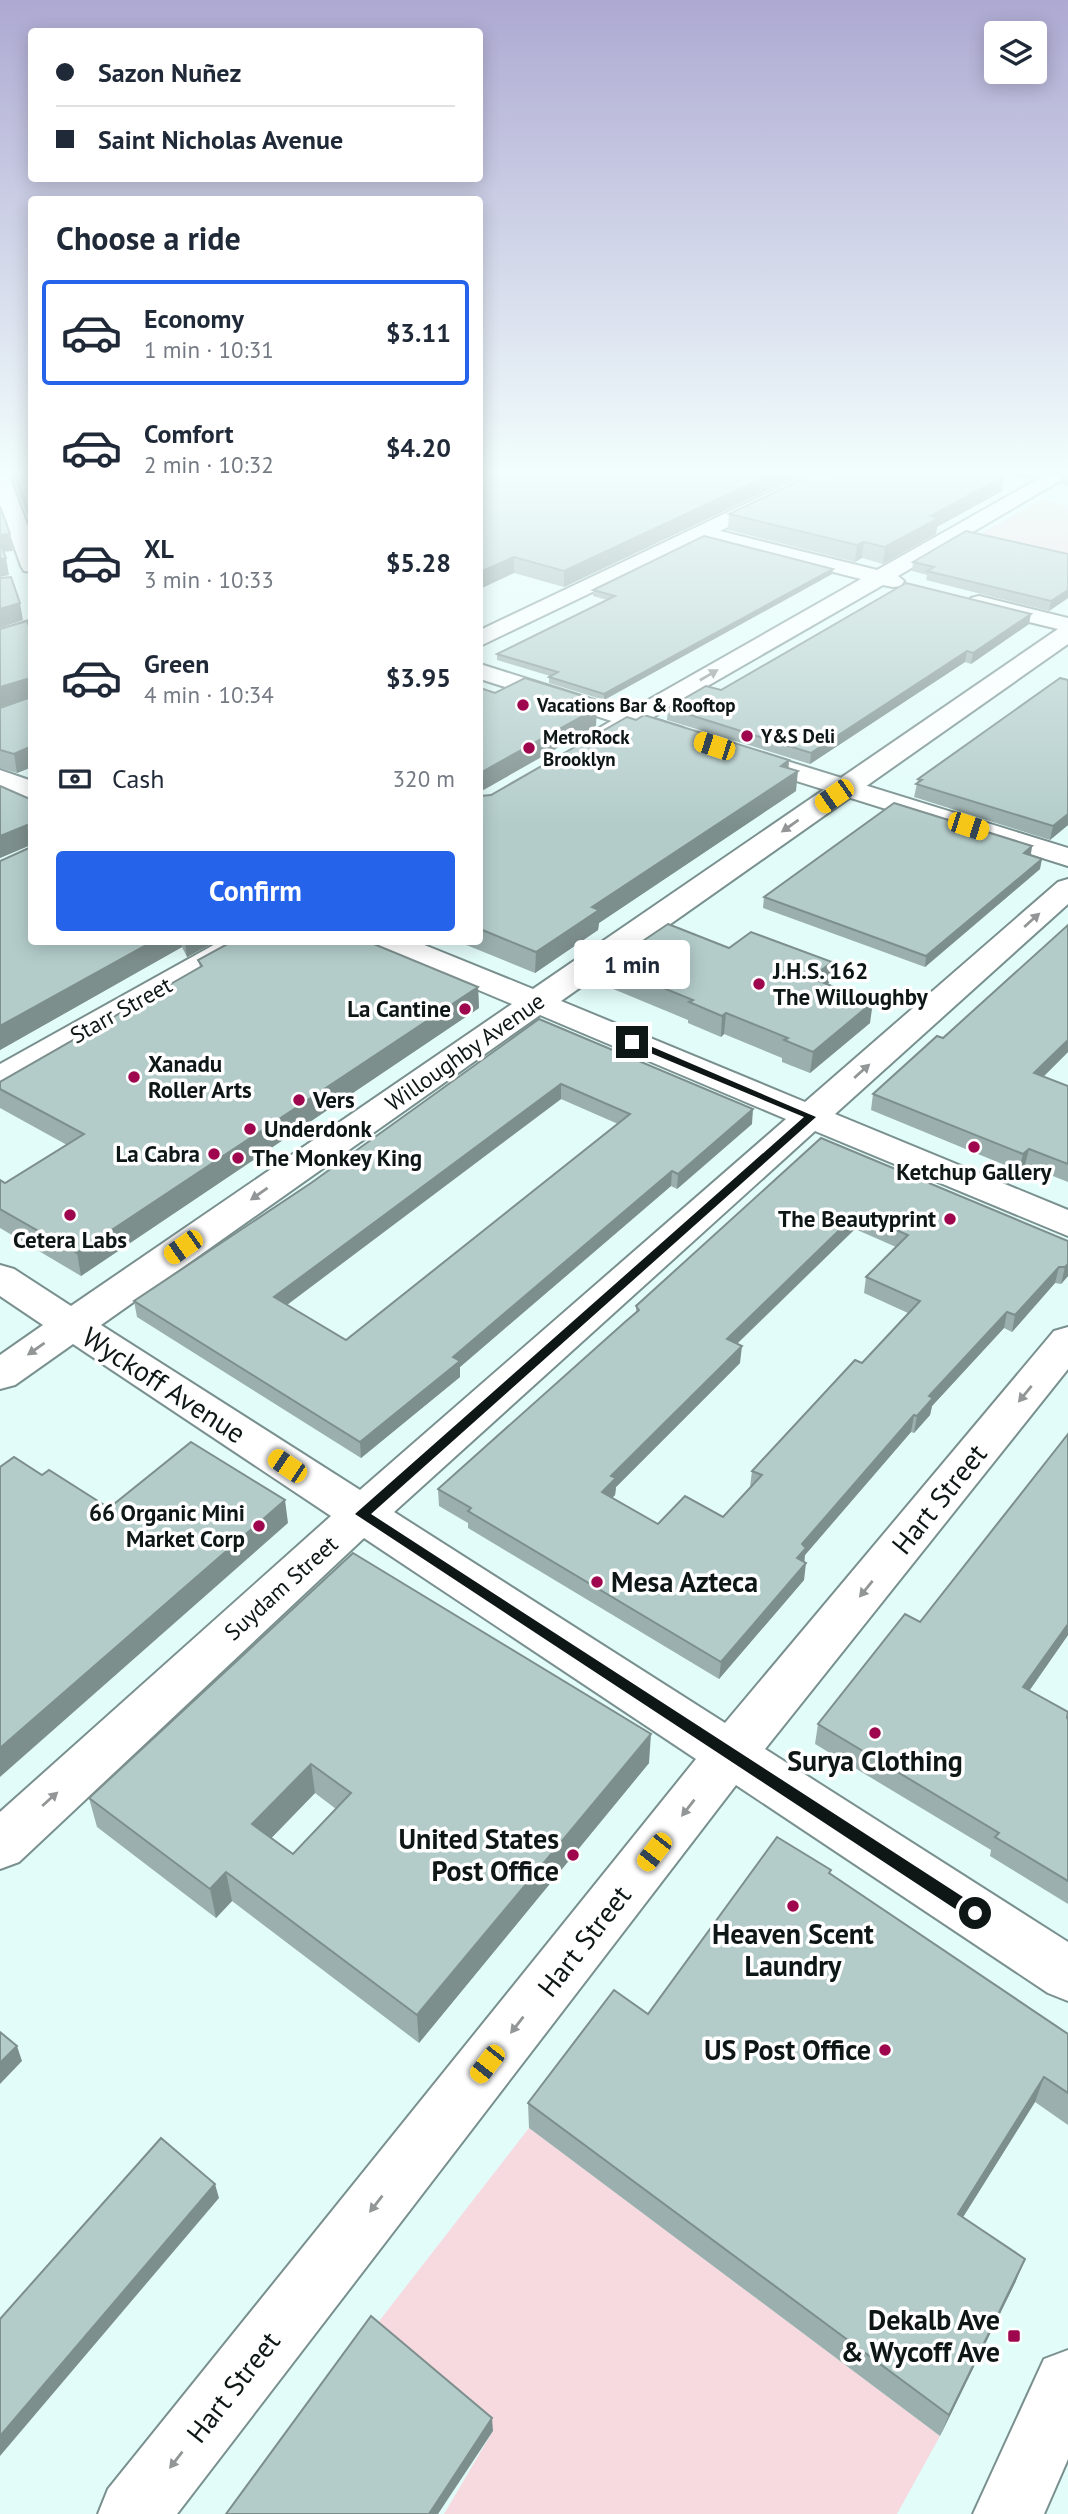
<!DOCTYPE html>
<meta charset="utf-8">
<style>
:root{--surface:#fff;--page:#f2f2f3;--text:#1f2937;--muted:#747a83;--line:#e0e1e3;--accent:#2563eb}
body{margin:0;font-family:"PT Sans",sans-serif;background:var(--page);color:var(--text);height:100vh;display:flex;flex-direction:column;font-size:26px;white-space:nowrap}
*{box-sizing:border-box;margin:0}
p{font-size:23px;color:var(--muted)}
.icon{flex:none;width:38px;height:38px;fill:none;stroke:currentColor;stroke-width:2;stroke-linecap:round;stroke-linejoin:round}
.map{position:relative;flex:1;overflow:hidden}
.drawer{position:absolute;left:28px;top:196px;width:455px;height:749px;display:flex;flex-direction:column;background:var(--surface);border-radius:7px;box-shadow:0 4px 18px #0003}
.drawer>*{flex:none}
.guide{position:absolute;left:28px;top:28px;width:455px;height:154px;border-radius:7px;box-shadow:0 4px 18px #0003;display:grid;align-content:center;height:154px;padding:0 28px;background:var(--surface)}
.fabs{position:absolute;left:984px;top:21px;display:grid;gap:14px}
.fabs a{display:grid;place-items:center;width:63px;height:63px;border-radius:7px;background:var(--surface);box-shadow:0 4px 18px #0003;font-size:35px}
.end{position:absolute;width:32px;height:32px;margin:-16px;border:9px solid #0e1616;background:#fff;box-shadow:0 0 0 4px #fff}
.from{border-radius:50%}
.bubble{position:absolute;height:49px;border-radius:7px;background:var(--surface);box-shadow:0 4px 18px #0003;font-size:23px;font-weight:800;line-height:49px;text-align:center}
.car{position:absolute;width:21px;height:42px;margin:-21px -10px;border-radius:9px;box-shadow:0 0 5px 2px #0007;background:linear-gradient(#f5c518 24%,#345 0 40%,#f5c518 0 76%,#345 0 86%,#f5c518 0)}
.guide b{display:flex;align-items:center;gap:24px;height:66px;font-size:26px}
.guide b+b{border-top:2px solid var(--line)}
.guide i{width:18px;height:18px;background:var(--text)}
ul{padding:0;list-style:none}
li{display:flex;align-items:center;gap:21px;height:105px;margin:0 14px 10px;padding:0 14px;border:4px solid transparent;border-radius:7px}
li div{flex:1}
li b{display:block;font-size:26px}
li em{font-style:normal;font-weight:800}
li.current{border-color:var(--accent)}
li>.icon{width:63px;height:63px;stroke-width:1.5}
h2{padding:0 28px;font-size:32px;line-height:84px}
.pay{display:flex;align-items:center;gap:18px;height:77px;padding:0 28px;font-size:26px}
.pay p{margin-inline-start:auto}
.primary-button{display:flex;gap:14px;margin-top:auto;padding:14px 28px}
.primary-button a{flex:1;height:80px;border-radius:7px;background:var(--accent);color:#fff;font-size:28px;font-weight:800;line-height:80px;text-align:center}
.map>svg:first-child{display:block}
.green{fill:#f7d9e0}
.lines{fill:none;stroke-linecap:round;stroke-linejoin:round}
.minor-casing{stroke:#79908f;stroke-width:4}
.major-casing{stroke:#79908f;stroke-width:4}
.minor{fill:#fff;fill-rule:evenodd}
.major{fill:#fff;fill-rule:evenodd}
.wall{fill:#9aafae;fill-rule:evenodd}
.shaded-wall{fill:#7d8f8d}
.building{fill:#b3ccca;stroke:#7d8f8d;stroke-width:2;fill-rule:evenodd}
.oneway{fill:#939696}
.route{fill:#0e1616}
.poi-dot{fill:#9e074e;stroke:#fff;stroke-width:2.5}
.labels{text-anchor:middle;stroke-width:7;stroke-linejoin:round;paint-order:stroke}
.far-poi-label{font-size:19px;font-weight:bold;fill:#0e1616;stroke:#fff;text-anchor:start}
.poi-label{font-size:23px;font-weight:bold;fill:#0e1616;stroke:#fff;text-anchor:start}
.street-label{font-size:23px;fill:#0e1616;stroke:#fff}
.near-street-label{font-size:28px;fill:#0e1616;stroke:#fff}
.near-poi-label{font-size:28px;font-weight:bold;fill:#0e1616;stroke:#fff;text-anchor:end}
</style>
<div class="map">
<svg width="1068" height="2514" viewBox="0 0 1068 2514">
<rect width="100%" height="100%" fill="#e2fcfa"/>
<g class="green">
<polygon points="1041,500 1068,506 1068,562 971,539"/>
<polygon points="529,2128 940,2436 897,2514 444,2514 493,2431 373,2329"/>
</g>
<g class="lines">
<defs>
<g id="minor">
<polygon points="0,475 7,475 10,479 32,537 32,572 24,571 21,566 0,506"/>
<polygon points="806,475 830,475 828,479 720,531 877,570 1045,475 1068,476 898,576 904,581 901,586 893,587 883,585 603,746 594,749 585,746 581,741 585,736 861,579 703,539 480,646 480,630"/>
<path d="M 979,596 L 1068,618 L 1068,644 L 561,1001 L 805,1102 L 1058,882 L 1068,879 L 1068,904 L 835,1114 L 1068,1210 L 1068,1236 L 815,1131 L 394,1512 L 725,1723 L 1054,1331 L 1068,1327 L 1068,1369 L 765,1749 L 1068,1942 L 1068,2001 L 1048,1993 L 736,1785 L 177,2514 L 98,2514 L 108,2489 L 696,1759 L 364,1538 L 19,1862 L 0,1869 L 0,1812 L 331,1516 L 73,1344 L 15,1385 L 0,1389 L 0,1355 L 43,1325 L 0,1296 L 0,1265 L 14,1269 L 71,1306 L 512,1004 L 381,949 L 377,942 L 417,942 L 533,989 L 1058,629 L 971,608 L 968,603 L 971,598 ZM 540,1015 L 786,1119 L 360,1490 L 101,1325 Z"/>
<polygon points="0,770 32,781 32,799 0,787"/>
<polygon points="219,942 256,942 252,949 12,1085 0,1088 0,1064"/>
<polygon points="1068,2350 1068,2459 1044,2514 973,2514 1044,2359"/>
</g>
<g id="major">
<polygon points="32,620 32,635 0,645 0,630"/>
<polygon points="480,664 683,728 687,733 683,738 674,741 665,738 480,679"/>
<polygon points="748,749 1068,848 1068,866 739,763 735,757 739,751"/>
</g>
</defs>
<use href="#minor" class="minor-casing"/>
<use href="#major" class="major-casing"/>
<use href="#minor" class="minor"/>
<use href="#major" class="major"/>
</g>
<g class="wall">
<polygon points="10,475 32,475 32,528 12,478"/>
<polygon points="480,475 800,475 564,587 514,573"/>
<polygon points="1007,475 1040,475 1033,479 1025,479"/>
<polygon points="1062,475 1068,475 1068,486 1060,484"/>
<polygon points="1002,491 937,527 936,534 883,564 862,558 855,562 728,530 729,514"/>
<polygon points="1068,554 1068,598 1049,611 926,580 927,575 912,571 913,562"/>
<polygon points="833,569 832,574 604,700 549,683 549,677 550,676 497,660 497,654 607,600 593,596 593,590"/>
<polygon points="27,621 32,635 32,767 17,773 0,768 0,708 31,697 0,707 0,629"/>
<polygon points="1029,624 971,664 965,662 810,764 667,720 668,708 721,690"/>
<polygon points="1068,680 1068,825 1050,840 914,797 918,779"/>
<polygon points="788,768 796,791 599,923 598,930 535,973 459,942 480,942 480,796"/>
<polygon points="0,786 32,800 32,942 215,942 187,957 182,947 0,1050 0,861 29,848 29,845 0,858"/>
<polygon points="1032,846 1031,855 1040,869 925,967 763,908 764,897"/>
<polygon points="1068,925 1068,1052 1044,1076 1068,1086 1068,1182 1025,1165 1019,1171 871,1110 873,1094 943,1038"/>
<polygon points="729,948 832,962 829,983 827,984 870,1023 810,1073 782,1062 782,1058 724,1034 721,1037 688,1023 688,1020 606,986 607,965"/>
<polygon points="198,960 478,987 479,1008 81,1276 0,1228 0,1180 5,1183 67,1145 0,1108 0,1082 200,967"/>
<path d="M 539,1019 L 752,1124 L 677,1189 L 671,1186 L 460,1367 L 460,1377 L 361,1458 L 137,1317 L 134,1301 L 311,1183 ZM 561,1099 L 618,1124 L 346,1340 L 287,1305 Z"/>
<path d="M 821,1138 L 1068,1241 L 1068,1276 L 1061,1284 L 1055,1283 L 1012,1332 L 1004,1328 L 932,1406 L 930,1415 L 914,1433 L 911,1432 L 805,1555 L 804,1580 L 719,1679 L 468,1528 L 468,1523 L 439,1506 L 438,1489 L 636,1312 L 636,1306 ZM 855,1229 L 896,1247 L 866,1277 L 864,1293 L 908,1313 L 862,1363 L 752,1471 L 750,1487 L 723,1517 L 658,1524 L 612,1498 L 615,1495 L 616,1487 L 740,1363 L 737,1344 Z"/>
<polygon points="1068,1434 1068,1635 1029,1691 1068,1712 1068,1904 990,1856 991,1850 815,1744 818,1724 920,1622"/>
<path d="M 353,1553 L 649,1763 L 419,2043 L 232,1901 L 216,1918 L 97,1827 L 89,1798 ZM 315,1793 L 336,1809 L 293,1854 L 271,1838 Z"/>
<polygon points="830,1874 1068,2034 1068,2125 1035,2102 963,2217 1025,2259 1015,2283 940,2436 529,2128 528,2103 648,2014"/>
</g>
<g class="shaded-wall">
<polygon points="769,475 800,475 564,587 564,571"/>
<polygon points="1004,476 1002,491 937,527 936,534 883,564 885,547 931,516"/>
<polygon points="10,534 13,551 0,552 0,535"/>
<polygon points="864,542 862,558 855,562 857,545"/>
<polygon points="514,557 514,573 480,589 480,572"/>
<polygon points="6,558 9,575 0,577 0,559"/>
<polygon points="833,569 832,574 604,700 604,694"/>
<polygon points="1068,590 1068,598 1049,611 1051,601"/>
<polygon points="20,603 23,620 0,628 0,609"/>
<polygon points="1031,614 1029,624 971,664 973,653"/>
<polygon points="967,651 965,662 810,764 811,753"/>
<polygon points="30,678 32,697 0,707 0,687"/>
<polygon points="580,695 580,713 571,700"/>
<polygon points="597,708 596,726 480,792 480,773"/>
<polygon points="32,746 32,767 17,773 14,754"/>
<polygon points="789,760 788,778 798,771 796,791 599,923 598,930 535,973 536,952 592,907"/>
<polygon points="1068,814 1068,825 1050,840 1053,826"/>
<polygon points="27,825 31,845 0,858 0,836"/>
<polygon points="1032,846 1030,857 1024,853"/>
<polygon points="1042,859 1040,869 925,967 926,956"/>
<polygon points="152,942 181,942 182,947 0,1050 0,1026"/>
<polygon points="185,942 215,942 187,957"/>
<polygon points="832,962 829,983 808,999 811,978"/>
<polygon points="478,987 479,1008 81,1276 77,1253"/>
<polygon points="873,1002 870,1023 810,1073 813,1052"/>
<polygon points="726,1013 724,1034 721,1037 722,1016"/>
<polygon points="1068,1040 1068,1052 1031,1089 1034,1073"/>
<polygon points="561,1084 561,1099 276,1313 274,1297"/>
<polygon points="753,1109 752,1124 677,1189 678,1174"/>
<polygon points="1029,1149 1025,1165 1019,1171 1023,1154"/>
<polygon points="672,1171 671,1186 460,1367 460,1377 361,1458 360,1442 453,1357"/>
<polygon points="857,1213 855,1229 725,1355 727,1339"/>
<polygon points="1068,1264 1068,1276 1061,1284 1065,1267"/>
<polygon points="1059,1267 1055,1283 1012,1332 1015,1315"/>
<polygon points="1007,1312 1004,1328 932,1406 930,1415 914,1433 917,1416 929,1396"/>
<polygon points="742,1346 740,1363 616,1487 615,1495 601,1509 602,1492 611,1476"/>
<polygon points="914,1415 911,1432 805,1555 803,1565 797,1558 802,1544"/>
<polygon points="285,1500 288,1523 0,1777 0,1748"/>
<polygon points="806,1563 804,1580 719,1679 721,1662"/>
<polygon points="1068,1624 1068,1635 1018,1707 1023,1687"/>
<polygon points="651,1734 649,1763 419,2043 417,2015"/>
<polygon points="311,1764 315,1793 257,1853 252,1824"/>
<polygon points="226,1872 232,1901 216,1918 210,1889"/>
<polygon points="17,2046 22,2061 0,2084 0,2063"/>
<polygon points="1044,2077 1035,2102 950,2238 958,2214"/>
<polygon points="215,2184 219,2198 0,2456 0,2436"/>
<polygon points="1025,2259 1015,2283 940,2436 949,2415"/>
<polygon points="492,2418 493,2431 438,2514 429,2514"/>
</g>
<g class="building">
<polygon points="15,475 32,475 32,519"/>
<polygon points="480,475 769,475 564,571 514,557 480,572"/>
<polygon points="811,475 1001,475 1004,476 931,516 939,518 885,547 864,542 857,545 729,514"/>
<polygon points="0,506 10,534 0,535"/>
<polygon points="966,531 1068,554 1068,590 1051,601 927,571 934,567 913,562"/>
<polygon points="704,536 833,569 604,694 549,677 558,672 497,654 615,596 593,590"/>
<polygon points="0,543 6,558 0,559"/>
<polygon points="11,577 20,603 0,609 0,578"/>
<polygon points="906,583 1031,614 973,653 967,651 811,753 668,708 706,686 721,690"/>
<polygon points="27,621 32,635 32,746 14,754 0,750 0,708 31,697 30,678 0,687 0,629"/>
<polygon points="525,678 580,695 571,700 597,708 480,773 480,688 495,693"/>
<polygon points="1060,678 1068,680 1068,814 1053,826 916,784 922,780 918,779"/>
<polygon points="644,715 789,760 781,766 798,771 592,907 599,910 536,952 480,929 480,796 491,795 627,717 636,720"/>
<polygon points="0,786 32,800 32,942 152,942 0,1026 0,861 29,848 31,827 27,825 0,836"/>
<polygon points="894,803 1032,846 1024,853 1042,859 926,956 764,897"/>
<polygon points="668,924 729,948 751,932 832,962 811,978 873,1002 813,1052 784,1040 788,1038 726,1013 722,1016 689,1002 693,1000 607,965"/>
<polygon points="1068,925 1068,1040 1034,1073 1068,1086 1068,1164 1029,1149 1023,1154 873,1094 937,1036 943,1038"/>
<polygon points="231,942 369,942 478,987 77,1253 0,1209 0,1180 5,1183 84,1134 0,1089 0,1082 202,966 198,960"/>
<path d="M 539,1019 L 753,1109 L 678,1174 L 672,1171 L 626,1210 L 453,1357 L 460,1361 L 360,1442 L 134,1301 L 311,1183 ZM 561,1084 L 630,1114 L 346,1340 L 274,1297 Z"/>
<path d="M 821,1138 L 1068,1241 L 1068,1264 L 1065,1267 L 1059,1267 L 1015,1315 L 1007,1312 L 929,1396 L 933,1398 L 917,1416 L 914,1415 L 802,1544 L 806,1548 L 797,1558 L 806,1563 L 721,1662 L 468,1511 L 471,1508 L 438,1489 L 625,1322 L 639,1310 L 636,1306 ZM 857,1213 L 908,1235 L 866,1277 L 920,1301 L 862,1363 L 855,1360 L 752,1471 L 762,1475 L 723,1517 L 685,1496 L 658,1524 L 602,1492 L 616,1478 L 611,1476 L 742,1346 L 727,1339 Z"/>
<polygon points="1068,1434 1068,1624 1023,1687 1068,1712 1067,1718 1068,1719 1068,1881 995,1837 999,1833 818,1724 905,1614 920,1622"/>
<polygon points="191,1442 285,1500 0,1748 0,1467 14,1457 42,1475 49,1470 109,1508"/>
<path d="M 353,1553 L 651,1734 L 417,2015 L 226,1872 L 210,1889 L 89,1798 ZM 311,1764 L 351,1793 L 293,1854 L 252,1824 Z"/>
<polygon points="777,1837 831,1870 829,1873 1068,2034 1068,2093 1044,2077 958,2214 1025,2259 949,2415 528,2103 614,1990 648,2014"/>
<polygon points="0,2032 17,2046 0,2063"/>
<polygon points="161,2138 215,2184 0,2436 0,2319"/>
<polygon points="371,2316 492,2418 429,2514 226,2514"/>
</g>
<defs><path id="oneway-solid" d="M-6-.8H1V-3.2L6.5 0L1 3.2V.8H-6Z" transform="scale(1.75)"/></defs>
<g class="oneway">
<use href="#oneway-solid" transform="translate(709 675) rotate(-30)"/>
<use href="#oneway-solid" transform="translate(790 826) rotate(145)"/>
<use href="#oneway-solid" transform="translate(1032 920) rotate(-42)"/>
<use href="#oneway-solid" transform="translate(862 1071) rotate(-42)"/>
<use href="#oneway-solid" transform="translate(259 1194) rotate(145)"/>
<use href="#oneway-solid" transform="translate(36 1349) rotate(145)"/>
<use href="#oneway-solid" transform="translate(1025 1394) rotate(129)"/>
<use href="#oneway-solid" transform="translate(866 1589) rotate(129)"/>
<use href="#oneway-solid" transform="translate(50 1799) rotate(-42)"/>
<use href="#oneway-solid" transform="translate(688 1808) rotate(128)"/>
<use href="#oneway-solid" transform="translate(517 2025) rotate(128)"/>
<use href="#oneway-solid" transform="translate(376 2204) rotate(128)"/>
<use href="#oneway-solid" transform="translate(176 2460) rotate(128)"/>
</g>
<linearGradient id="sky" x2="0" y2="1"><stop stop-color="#ada9d2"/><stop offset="0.57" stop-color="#f2fefd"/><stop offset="1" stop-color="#f2fefd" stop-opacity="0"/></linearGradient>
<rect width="1068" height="827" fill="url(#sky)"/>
<polygon class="route" points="629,1040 636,1040 816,1117 371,1514 980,1908 983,1913 980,1918 975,1921 969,1918 355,1514 804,1117 629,1044"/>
<g class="poi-dot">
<circle cx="523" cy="705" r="7"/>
<circle cx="747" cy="736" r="7"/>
<circle cx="529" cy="748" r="7"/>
<circle cx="759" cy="984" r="7"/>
<circle cx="465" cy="1009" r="7"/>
<circle cx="134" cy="1077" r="7"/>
<circle cx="299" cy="1100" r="7"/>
<circle cx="250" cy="1129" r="7"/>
<circle cx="974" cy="1147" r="7"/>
<circle cx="214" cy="1154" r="7"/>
<circle cx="238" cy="1158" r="7"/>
<circle cx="70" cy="1215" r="7"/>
<circle cx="950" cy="1219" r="7"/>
<circle cx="259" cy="1526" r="7"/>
<circle cx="597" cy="1582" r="7"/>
<circle cx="875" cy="1733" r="7"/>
<circle cx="573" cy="1855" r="7"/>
<circle cx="793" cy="1906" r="7"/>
<circle cx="885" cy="2050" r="7"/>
<rect x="1007" y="2329" width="14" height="14" rx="3.5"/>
</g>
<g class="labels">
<g class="far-poi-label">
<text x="537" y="712">Vacations Bar &amp; Rooftop</text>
<text x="761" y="743">Y&amp;S Deli</text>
<text x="543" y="744">MetroRock<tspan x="543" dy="22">Brooklyn</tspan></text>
</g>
<g class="poi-label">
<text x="773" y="979">J.H.S. 162<tspan x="773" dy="26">The Willoughby</tspan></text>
<text x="451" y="1017" text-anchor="end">La Cantine</text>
<text x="148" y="1072">Xanadu<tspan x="148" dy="26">Roller Arts</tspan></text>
<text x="313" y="1108">Vers</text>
<text x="264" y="1137">Underdonk</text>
<text x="200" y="1162" text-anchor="end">La Cabra</text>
<text x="252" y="1166">The Monkey King</text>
<text x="974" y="1180" text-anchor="middle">Ketchup Gallery</text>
<text x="936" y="1227" text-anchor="end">The Beautyprint</text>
<text x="70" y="1248" text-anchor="middle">Cetera Labs</text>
<text x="245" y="1521" text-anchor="end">66 Organic Mini<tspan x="245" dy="26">Market Corp</tspan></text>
</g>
<g class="street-label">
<text transform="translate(121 1010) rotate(-29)" y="8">Starr Street</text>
<text transform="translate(465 1052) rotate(-35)" y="8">Willoughby Avenue</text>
<text transform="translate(281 1588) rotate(-42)" y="8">Suydam Street</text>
</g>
<g class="near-street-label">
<text transform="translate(164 1385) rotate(33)" y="10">Wyckoff Avenue</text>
<text transform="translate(939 1499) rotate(-51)" y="10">Hart Street</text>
<text transform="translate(584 1941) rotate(-52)" y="10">Hart Street</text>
<text transform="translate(233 2387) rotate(-52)" y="10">Hart Street</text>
</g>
<g class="near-poi-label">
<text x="611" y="1592" text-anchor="start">Mesa Azteca</text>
<text x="875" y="1771" text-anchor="middle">Surya Clothing</text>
<text x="559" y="1849">United States<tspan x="559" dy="32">Post Office</tspan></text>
<text x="793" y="1944" text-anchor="middle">Heaven Scent<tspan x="793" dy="32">Laundry</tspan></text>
<text x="871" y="2060">US Post Office</text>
<text x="1000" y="2330">Dekalb Ave<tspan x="1000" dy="32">&amp; Wycoff Ave</tspan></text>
</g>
</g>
</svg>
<div class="fabs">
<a><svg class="icon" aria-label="layers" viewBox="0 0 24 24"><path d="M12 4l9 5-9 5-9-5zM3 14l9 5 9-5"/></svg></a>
</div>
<i class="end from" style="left:975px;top:1913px"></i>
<i class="end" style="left:632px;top:1042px"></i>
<div class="bubble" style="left:574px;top:940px;width:116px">1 min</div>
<i class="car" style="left:714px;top:746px;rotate:288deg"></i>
<i class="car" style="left:834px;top:796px;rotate:235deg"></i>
<i class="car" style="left:968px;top:826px;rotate:108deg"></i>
<i class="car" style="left:183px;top:1247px;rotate:235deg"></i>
<i class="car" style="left:287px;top:1466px;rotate:304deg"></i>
<i class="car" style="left:654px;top:1852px;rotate:218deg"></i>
<i class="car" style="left:487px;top:2064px;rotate:218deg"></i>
<div class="guide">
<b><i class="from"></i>Sazon Nuñez</b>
<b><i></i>Saint Nicholas Avenue</b>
</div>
<section class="drawer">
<h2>Choose a ride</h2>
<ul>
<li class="current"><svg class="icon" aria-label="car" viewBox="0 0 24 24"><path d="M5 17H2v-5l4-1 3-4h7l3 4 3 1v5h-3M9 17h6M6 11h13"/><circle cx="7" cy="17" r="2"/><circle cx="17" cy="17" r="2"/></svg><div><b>Economy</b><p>1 min · 10:31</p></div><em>$3.11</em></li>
<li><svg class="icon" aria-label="car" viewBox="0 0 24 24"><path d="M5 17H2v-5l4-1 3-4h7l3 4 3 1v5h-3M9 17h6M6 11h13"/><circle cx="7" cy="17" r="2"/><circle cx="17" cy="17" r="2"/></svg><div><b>Comfort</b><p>2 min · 10:32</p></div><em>$4.20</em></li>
<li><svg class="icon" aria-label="car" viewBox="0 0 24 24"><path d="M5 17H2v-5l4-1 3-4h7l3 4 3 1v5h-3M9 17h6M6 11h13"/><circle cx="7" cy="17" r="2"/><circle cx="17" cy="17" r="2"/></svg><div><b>XL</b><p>3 min · 10:33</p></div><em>$5.28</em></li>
<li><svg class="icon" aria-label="car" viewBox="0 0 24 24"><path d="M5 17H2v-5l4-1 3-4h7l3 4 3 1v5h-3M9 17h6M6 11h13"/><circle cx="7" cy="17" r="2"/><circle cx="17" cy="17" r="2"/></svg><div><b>Green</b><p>4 min · 10:34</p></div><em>$3.95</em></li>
</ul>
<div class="pay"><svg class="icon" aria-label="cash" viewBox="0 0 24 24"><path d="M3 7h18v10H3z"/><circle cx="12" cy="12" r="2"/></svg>Cash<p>320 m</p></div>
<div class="primary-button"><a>Confirm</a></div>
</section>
</div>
